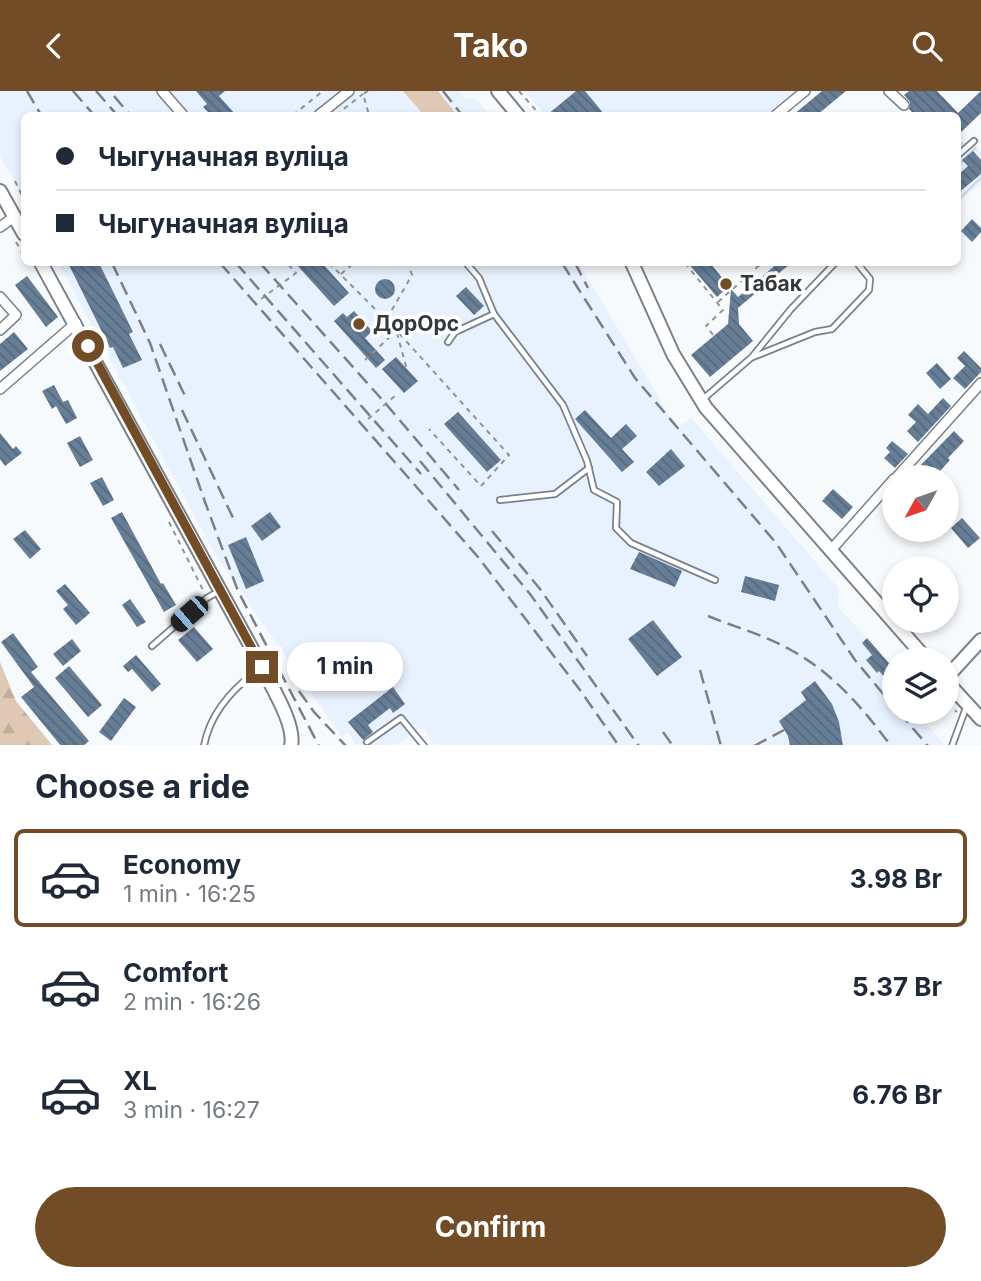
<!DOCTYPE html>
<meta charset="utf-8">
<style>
:root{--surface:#fff;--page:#f2f2f3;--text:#1f2937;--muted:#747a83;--line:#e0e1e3;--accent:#714c27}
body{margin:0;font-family:Inter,sans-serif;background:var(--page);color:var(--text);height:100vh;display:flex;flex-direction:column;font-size:26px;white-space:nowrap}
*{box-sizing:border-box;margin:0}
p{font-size:23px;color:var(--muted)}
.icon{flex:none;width:38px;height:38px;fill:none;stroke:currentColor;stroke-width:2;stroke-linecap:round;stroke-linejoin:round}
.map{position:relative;height:654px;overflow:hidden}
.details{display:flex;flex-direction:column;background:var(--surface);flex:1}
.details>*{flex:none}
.banner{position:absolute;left:21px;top:21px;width:940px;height:154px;border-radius:10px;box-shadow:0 4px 10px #0003;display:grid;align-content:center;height:154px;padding:0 35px;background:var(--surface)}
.needle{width:46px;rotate:230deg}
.buttons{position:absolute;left:882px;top:374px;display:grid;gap:14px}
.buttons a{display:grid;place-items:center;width:77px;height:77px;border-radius:50%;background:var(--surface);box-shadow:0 4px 10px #0003;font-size:35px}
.end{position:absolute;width:32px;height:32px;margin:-16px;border:9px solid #714c27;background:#fff;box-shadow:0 0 0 4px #fff}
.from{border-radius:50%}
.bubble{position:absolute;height:49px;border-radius:24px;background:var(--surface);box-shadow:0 4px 10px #0003;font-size:23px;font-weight:700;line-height:49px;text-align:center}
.car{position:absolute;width:21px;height:42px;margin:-21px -10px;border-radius:9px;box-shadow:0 0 5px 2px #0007;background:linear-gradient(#222 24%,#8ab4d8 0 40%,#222 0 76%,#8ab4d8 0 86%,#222 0)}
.banner b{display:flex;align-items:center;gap:24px;height:66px;font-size:26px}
.banner b+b{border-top:2px solid var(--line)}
.banner i{width:18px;height:18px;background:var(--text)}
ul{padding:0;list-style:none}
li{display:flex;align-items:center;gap:21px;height:98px;margin:0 14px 10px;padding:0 21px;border:4px solid transparent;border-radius:10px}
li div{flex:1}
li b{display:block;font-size:26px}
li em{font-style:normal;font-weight:700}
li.on{border-color:var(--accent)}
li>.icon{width:63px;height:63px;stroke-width:1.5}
h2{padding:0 35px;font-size:32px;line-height:84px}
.action{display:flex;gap:14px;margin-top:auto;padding:14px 35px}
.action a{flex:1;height:80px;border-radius:42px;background:var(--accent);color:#fff;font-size:28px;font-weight:700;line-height:80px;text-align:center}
header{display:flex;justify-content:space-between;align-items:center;height:91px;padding:0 35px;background:var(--accent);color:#fff;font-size:32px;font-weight:700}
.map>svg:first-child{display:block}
.built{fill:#e8f2fe}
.industrial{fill:url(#industrial-furrows)}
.grass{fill:#dfc9b5}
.forest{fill:url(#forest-firs)}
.building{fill:url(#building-back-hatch)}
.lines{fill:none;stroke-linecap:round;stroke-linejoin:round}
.lane-casing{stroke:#7a8189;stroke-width:8}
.street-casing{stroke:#7a8189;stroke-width:12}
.secondary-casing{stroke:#7a8189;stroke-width:16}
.path{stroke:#919497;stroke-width:2;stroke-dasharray:5 5;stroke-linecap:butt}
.lane{stroke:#fff;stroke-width:4.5}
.street{stroke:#fff;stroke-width:9}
.secondary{stroke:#fff;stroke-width:12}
.rail{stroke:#7d8083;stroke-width:2.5;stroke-dasharray:14 7;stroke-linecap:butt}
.route{stroke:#714c27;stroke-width:9}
.poi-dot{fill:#714c27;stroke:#fff;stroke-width:2.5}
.labels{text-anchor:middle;stroke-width:7;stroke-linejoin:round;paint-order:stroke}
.poi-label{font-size:21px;font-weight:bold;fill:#35383b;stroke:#fff;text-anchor:start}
</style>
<header><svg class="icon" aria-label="back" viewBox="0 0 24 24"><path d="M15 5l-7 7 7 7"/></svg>Tako<svg class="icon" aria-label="search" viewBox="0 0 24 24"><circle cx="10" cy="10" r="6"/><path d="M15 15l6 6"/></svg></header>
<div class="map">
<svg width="981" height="655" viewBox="0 0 981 655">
<defs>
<pattern id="industrial-furrows" width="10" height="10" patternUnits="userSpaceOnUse" patternTransform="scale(1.75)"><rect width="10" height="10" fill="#e8f2fe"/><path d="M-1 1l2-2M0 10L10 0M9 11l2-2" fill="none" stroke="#c8d0db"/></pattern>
<pattern id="forest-firs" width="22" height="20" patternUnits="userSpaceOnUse" patternTransform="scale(1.75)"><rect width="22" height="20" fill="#dfc9b5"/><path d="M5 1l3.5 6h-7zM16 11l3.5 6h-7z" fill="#c0ad9d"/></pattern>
<pattern id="building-back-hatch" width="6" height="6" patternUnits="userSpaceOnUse" patternTransform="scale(1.75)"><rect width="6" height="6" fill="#677e97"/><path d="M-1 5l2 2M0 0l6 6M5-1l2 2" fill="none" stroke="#56687c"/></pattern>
</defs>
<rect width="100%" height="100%" fill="#f7fafd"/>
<g class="built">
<polygon points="0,0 459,0 464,6 477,9 490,24 24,24 24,109 0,65"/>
<polygon points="524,0 795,0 767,24 545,24"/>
<polygon points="58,172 583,172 580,174 669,324 679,336 691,327 839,498 838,516 894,576 894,621 917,621 944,654 435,655 423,636 396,654 356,654 348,642 341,645 216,465"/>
</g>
<polygon class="industrial" points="957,46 965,54 971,49 981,62 981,92 957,113"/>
<polygon class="grass" points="403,0 438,0 457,24 424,24"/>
<polygon class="forest" points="0,571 16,610 52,654 0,654"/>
<g class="building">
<polygon points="196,0 225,0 219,5 236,24 211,24 203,16 207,13"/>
<polygon points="576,0 585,0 605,24 547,24"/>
<polygon points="822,0 846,0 817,24 793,24"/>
<polygon points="909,0 937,0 958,22 981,0 981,22 957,45 957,24 915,24 909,18 910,11 904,4"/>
<polygon points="973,60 981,69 981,83 957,103 957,85 968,75 962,69"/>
<polygon points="972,128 981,137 981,141 972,151 961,140"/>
<polygon points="68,172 99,172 133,241 129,243 142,269 123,277 113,256 110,257"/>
<polygon points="295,172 322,172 349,202 334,215"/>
<polygon points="688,172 710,172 729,195 717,206"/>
<polygon points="778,172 791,172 738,217 739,233 753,250 710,286 691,264 728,233 731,198 738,206"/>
<polygon points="27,185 58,226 46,236 15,194"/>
<circle cx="385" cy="198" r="10"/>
<polygon points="466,196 484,215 474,224 456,205"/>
<polygon points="354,220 372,240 365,247 385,269 376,277 334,230 343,222 347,226"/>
<polygon points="14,241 28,258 0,280 0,253"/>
<polygon points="964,260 981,277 981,281 965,298 953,287 965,275 957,267"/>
<polygon points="396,266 418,290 404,302 382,278"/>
<polygon points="937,272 951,288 940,298 926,282"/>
<polygon points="54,294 63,311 68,309 77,327 66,333 56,315 52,318 42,300"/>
<polygon points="943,307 951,315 918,351 907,340 916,331 908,324 918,313 928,323"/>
<polygon points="585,319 611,347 626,333 637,345 622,358 634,371 622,381 575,328"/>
<polygon points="458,321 501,369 487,381 444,333"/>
<polygon points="954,340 964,350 948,367 950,369 934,387 908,387"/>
<polygon points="0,342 13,358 16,355 22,362 5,375 0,368"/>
<polygon points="80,345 93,369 80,376 67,352"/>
<polygon points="892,350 908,363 895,377 884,367 890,361 886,357"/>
<polygon points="671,358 685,375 659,395 646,381"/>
<polygon points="102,386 114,409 103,415 90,392"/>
<polygon points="833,398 853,416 842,428 822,410"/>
<polygon points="122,421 161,493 163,492 176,514 164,521 111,427"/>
<polygon points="270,421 281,436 262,450 251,435"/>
<polygon points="962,427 980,447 968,457 951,437"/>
<polygon points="25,439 41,458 30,468 13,448"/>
<polygon points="246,446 264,490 246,498 228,454"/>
<polygon points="639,461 682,480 675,496 630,478"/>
<polygon points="745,485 779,494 775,510 741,501"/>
<polygon points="65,493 90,522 76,534 63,518 68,514 56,500"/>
<polygon points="130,508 146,531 137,536 122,514"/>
<polygon points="653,529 682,566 657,585 628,548"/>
<polygon points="194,536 213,558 197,571 178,549"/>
<polygon points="13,542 38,576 31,581 89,650 83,655 61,655 21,606 34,596 1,551"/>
<polygon points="867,547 894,578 894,597 879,580 877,582 866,569 872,564 862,552"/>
<polygon points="72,548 81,560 63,575 53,563"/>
<polygon points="136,564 161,593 152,601 132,578 128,581 123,575"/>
<polygon points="69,575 102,614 88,626 55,587"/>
<polygon points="815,590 832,613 839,631 843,655 790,655 788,645 779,630 806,609 801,601"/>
<polygon points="393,596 405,613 393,622 390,617 368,634 373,641 363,649 348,631"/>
<polygon points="124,607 136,616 111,650 99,641"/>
</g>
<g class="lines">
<defs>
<g id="lane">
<polyline points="957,65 974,50"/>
<polyline points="494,223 563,314 587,370 594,399 617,411 616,437 631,452 715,489"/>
<polyline points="448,251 455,241 494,223 479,187 466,172"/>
<polyline points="753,266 815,241 832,238 869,199 870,188 857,172"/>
<polyline points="702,309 752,266 791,218 835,172"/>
<polyline points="500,409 555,403 589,377"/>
<polyline points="152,555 207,507 219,500"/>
<polyline points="367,651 401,627 424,655"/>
<path d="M 204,655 C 210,621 235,595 262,576"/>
<polyline points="952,655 967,614"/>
</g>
<g id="street">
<polyline points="162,0 183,24"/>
<polyline points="889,0 904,14"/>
<polyline points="319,24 349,0"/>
<polyline points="776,24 805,0"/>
<polyline points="0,136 14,126"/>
<polyline points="0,206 16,224 0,239"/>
<polyline points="0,298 76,232"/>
<polyline points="896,387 981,292"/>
<polyline points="831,459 894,388"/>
</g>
<g id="secondary">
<polyline points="498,0 518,24"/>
<polyline points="0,100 24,143"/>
<path d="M 41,172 L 262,576 C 271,595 296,634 291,655"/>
<polyline points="632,172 673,263 706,317 927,569"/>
<polyline points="947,586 981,549"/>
<polyline points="947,591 981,628"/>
</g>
</defs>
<use href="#lane" class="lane-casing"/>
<use href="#street" class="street-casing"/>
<use href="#secondary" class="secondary-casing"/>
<g class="path">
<polyline points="368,0 363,3 369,24"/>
<polyline points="519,0 540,24"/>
<polyline points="148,24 151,24"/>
<polyline points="293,24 323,0"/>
<polyline points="336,24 363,3"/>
<polyline points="15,90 24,109"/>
<polyline points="16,151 24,165"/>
<polyline points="329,172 397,240 509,364 481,395 429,338"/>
<polyline points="685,172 723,219 706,235 714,245"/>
<polyline points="341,183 354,172"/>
<polyline points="261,208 296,182 287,172"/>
<polyline points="718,211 762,172"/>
<polyline points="395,237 389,224 412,184 408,172"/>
<polyline points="397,242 407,279"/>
<polyline points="365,269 395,241"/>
<polyline points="368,328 396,304"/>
<polyline points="169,431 204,501"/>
<polyline points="947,613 957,621"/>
</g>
<use href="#lane" class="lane"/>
<use href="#street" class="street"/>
<use href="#secondary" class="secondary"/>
<g class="rail">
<polyline points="27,0 41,24"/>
<polyline points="73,0 94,24"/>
<polyline points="96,0 117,24"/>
<polyline points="443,0 462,24"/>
<polyline points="114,5 130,24"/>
<polyline points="112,172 150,252 205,411 238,500 319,655"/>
<polyline points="220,172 478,466 580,599 619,655"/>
<polyline points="236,172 421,383"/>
<polyline points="260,172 386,313 459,399"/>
<polyline points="562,172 635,287 776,452 855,569 894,616"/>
<polyline points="575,172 588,197"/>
<polyline points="160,253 187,309"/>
<polyline points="182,319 234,429"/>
<polyline points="420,370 530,503 639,655"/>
<polyline points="492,440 540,498 587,565"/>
<path d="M 708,525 C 735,536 764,544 789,558 C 832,581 862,616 891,655"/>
<polyline points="700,579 721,655"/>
<polyline points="299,600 314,621 346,655"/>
<polyline points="899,621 928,655"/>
<polyline points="663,641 673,655"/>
<polyline points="754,655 784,639"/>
</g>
</g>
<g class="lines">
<polyline class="route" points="88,255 262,576"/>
</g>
<g class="poi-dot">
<circle cx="726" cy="193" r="7"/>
<circle cx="359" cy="233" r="7"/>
</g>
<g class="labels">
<g class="poi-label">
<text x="740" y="200">Табак</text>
<text x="373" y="240">ДорОрс</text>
</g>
</g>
</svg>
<div class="buttons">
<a><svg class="needle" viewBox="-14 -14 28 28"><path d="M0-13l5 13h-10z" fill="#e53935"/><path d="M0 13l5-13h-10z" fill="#747a83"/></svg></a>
<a><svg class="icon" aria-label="locate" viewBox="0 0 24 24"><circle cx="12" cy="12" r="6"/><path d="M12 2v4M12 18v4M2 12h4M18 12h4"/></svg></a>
<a><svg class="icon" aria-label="layers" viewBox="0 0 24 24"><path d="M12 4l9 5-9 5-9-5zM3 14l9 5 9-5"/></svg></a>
</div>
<i class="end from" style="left:88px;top:255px"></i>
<i class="end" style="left:262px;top:576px"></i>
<div class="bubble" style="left:287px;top:551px;width:116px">1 min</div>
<i class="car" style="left:189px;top:523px;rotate:229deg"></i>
<div class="banner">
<b><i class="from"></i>Чыгуначная вуліца</b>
<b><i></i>Чыгуначная вуліца</b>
</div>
</div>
<section class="details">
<h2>Choose a ride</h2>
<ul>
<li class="on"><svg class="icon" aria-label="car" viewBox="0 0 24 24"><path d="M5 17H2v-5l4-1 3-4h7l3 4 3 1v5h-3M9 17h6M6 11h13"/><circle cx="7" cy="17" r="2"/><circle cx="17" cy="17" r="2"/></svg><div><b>Economy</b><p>1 min · 16:25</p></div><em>3.98 Br</em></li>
<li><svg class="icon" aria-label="car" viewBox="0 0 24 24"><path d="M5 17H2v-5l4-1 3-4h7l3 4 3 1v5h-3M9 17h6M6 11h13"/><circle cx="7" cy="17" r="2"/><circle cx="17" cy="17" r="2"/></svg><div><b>Comfort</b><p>2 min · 16:26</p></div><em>5.37 Br</em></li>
<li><svg class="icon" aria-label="car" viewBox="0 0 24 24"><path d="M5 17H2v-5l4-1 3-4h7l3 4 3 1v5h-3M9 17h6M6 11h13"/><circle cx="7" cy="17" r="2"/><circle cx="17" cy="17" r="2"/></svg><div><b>XL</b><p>3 min · 16:27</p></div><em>6.76 Br</em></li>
</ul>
<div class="action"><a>Confirm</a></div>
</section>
